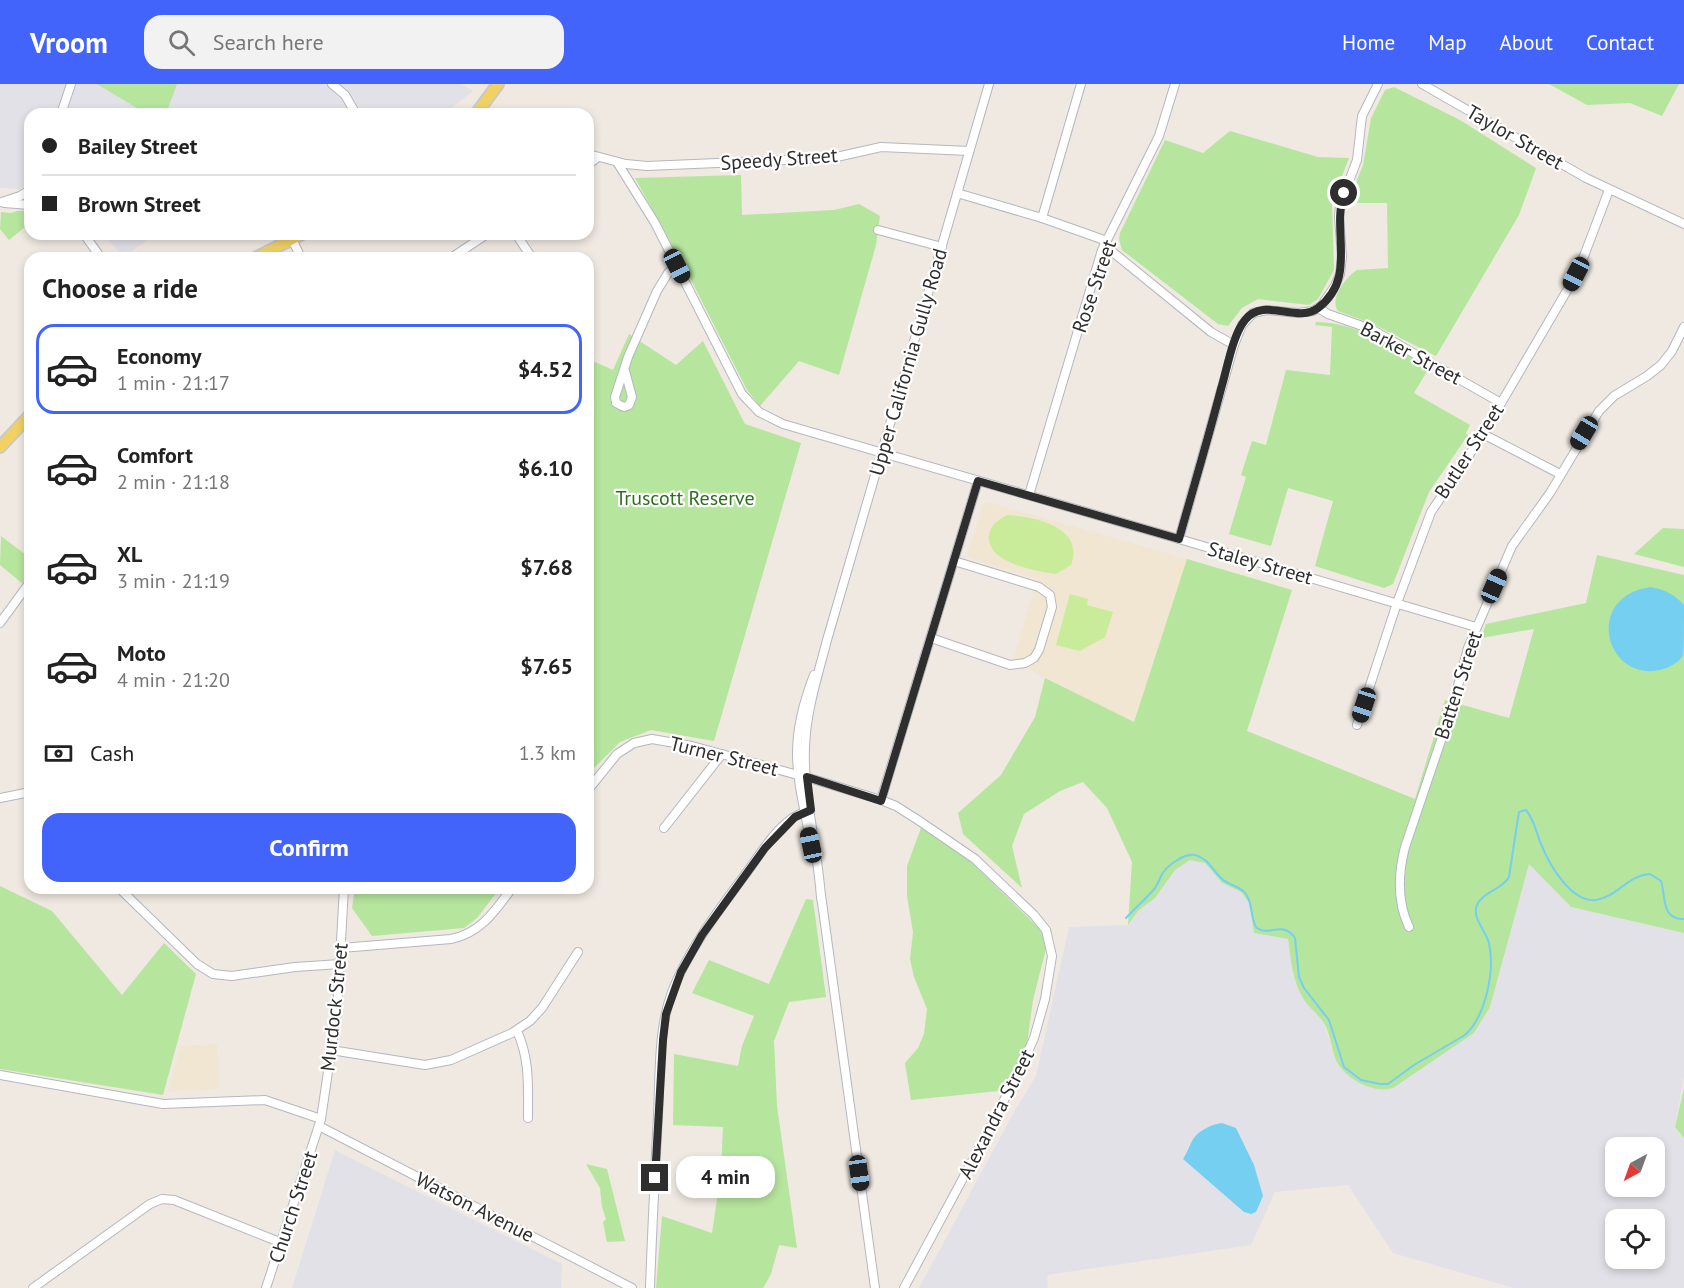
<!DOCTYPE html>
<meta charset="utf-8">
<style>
:root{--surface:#fff;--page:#f2f2f2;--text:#222;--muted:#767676;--line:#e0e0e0;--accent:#4264fb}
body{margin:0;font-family:"PT Sans",sans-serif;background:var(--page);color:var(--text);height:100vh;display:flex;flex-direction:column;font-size:22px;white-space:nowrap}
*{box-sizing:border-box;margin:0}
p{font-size:20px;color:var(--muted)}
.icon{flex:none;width:33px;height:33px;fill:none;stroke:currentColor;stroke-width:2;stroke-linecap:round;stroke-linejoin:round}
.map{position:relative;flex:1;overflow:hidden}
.sheet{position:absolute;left:24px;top:168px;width:570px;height:642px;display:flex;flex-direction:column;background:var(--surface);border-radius:18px;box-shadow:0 3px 9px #0003}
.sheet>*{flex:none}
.top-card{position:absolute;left:24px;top:24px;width:570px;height:132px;border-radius:18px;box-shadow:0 3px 9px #0003;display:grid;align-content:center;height:132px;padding:0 18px;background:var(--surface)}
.needle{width:39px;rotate:221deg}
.buttons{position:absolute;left:1605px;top:1053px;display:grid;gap:12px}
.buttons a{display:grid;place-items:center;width:60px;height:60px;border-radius:12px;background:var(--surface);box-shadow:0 3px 9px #0003;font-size:30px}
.end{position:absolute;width:27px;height:27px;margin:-14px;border:8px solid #2e2e2e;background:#fff;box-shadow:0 0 0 3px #fff}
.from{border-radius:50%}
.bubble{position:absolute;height:42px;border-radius:18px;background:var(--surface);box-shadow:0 3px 9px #0003;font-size:20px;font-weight:700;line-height:42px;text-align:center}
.car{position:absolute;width:18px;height:36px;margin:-18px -9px;border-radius:8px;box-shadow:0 0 4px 2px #0007;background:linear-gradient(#222 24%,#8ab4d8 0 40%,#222 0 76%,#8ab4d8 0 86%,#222 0)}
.top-card b{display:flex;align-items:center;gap:21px;height:57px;font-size:22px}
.top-card b+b{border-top:2px solid var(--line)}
.top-card i{width:15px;height:15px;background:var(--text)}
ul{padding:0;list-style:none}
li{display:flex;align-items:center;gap:18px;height:90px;margin:0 12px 9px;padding:0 6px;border:3px solid transparent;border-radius:18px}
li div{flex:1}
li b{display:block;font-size:22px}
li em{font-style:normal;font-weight:700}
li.active{border-color:var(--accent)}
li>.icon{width:54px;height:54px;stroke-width:1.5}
h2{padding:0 18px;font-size:27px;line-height:72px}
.pay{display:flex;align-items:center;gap:15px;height:66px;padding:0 18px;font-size:22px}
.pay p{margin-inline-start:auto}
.cta{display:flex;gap:12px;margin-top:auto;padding:12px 18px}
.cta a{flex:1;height:69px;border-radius:18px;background:var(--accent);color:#fff;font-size:24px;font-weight:700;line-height:69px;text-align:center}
header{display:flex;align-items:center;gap:36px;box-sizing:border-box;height:84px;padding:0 30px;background:var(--accent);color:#fff}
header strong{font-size:28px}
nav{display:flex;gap:33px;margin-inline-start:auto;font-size:21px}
.search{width:420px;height:54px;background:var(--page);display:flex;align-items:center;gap:15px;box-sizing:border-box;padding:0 21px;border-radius:18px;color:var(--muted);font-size:22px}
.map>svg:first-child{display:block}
.industrial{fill:#e3e1e8;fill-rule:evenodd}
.education{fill:#f0e6d1}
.green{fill:#b6e59e}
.pitch{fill:#c9ec9a}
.water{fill:#75cff0}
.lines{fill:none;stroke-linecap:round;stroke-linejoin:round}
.stream{stroke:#75cff0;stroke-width:2}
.minor-casing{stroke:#b4b7c1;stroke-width:10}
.major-casing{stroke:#c9c9c9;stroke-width:14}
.minor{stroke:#fff;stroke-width:8}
.major{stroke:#f2d163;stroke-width:10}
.route{stroke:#2e2e2e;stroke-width:8}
.labels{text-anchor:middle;stroke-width:4.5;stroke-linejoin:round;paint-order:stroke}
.street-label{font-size:20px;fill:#2e2e2e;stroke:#fff}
.park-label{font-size:20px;fill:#2c6e1b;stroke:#fff}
</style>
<header>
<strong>Vroom</strong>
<div class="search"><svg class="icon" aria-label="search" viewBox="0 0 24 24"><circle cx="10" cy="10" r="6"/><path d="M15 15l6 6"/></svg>Search here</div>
<nav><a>Home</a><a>Map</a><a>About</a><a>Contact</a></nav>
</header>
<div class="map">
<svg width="1684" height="1204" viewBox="0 0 1684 1204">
<rect width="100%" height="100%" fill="#efe9e1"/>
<g class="industrial">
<polygon points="0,0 461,0 473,7 444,30 30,30 30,99 20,105 0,104"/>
<polygon points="103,150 154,150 124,174"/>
<path d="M 1190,776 L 1205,779 L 1222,799 L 1241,808 L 1249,819 L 1254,849 L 1288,855 L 1294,895 L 1304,915 L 1324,939 L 1336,977 L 1474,949 L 1490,923 L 1529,779 L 1571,823 L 1684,849 L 1684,992 L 1675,1043 L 1684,1054 L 1684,1204 L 1514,1204 L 1393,1169 L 1348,1101 L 1275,1108 L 1251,1161 L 1047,1191 L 1048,1204 L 919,1204 L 1015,1026 L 1036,992 L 1069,843 L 1128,841 L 1138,827 L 1155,814 L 1175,786 ZM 1616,1064 L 1654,1064 L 1654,1102 L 1616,1102 ZM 1616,1136 L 1654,1136 L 1654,1174 L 1616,1174 Z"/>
<polygon points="335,1066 562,1180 561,1204 292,1204"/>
</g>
<g class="education">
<polygon points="988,418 1187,475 1134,639 1013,577 1037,495 969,474 968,469 983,421"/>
<polygon points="217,960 219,1005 168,1008 181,962"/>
</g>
<g class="green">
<polygon points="97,0 177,0 166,30 147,30"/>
<polygon points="1549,0 1679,0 1662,32 1630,19 1587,21"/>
<path d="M 1394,3 L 1460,36 L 1536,84 L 1519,131 L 1436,272 L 1373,240 L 1338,227 C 1329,215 1346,193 1357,186 L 1388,184 L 1387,119 L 1352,119 L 1351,111 L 1363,81 L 1371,34 L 1385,6 Z"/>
<polygon points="1230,47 1318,73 1349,74 1332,118 1334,186 1318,215 1309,221 1258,215 1242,224 1228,242 1218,240 1122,166 1119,155 1120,149 1165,56 1203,69"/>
<polygon points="741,91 742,131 834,126 859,120 880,132 876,161 839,291 799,277 760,322 747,306 690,194 635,94"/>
<polygon points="17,127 30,127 30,139 9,156 0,145 1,128 11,129"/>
<path d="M 1316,238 C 1359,239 1393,262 1429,284 L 1414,309 L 1470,341 L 1466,349 L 1468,351 L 1429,408 L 1393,500 L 1384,504 L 1315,482 L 1333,417 L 1288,404 L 1271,462 L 1229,450 L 1246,393 L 1241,391 L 1252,357 L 1266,361 L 1286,286 L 1330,291 L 1332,243 L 1315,241 Z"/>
<polygon points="629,250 676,281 703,257 745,340 801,359 714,657 651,646 620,658 588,690 588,275 613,286"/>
<polygon points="1663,444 1684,445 1684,483 1634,470"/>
<polygon points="1,452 30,474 30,490 23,500 0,481"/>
<path d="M 1597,471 L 1684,491 L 1684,849 L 1571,823 L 1529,780 L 1490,923 L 1474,949 L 1393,1004 C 1372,1010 1343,994 1335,974 C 1331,963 1330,949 1324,939 C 1318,930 1308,923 1303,914 C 1292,896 1291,876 1288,855 L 1254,849 L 1249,819 L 1241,808 L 1222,799 L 1205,779 L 1190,776 L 1175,786 L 1155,814 L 1138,827 L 1128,841 L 1132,778 L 1107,724 L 1083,698 L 1060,707 L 1024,730 L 1012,762 L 1022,804 L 963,750 L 958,729 L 1001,691 L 1035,633 L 1045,594 L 1134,638 L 1187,475 L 1292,506 L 1247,647 L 1415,715 L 1445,616 L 1509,634 L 1534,545 L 1481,554 L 1486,540 L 1586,519 Z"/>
<polygon points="921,744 971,778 1041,846 1046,865 1033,916 1027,960 1015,986 998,1007 911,1016 905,979 918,964 924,950 927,925 914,893 910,875 913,848 907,812 907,782"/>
<polygon points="0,802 52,827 122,911 164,859 196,890 163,1011 0,985"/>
<polygon points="355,804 500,804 477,834 464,844 372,852 352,824"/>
<polygon points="806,815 813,816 826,913 789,918 774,957 777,1022 797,1164 779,1161 771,1190 763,1204 656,1204 662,1132 712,1149 721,1088 723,1043 673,1041 674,970 738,982 742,962 754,932 692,909 709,876 769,900"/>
<polygon points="1684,1004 1684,1054 1675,1043"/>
<polygon points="586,1080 607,1085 625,1157 607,1158 603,1138 606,1135 602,1123 600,1104"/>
</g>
<g class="pitch">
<path d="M 1007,431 C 1035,433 1085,443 1071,481 L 1056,490 C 1036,487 986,479 989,451 C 991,440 998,436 1007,431 Z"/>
<polygon points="1070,510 1088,515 1087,521 1113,528 1105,553 1080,567 1056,561"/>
</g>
<g class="water">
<path d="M 1651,503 C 1665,506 1674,510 1684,521 C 1684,532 1684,562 1683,571 C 1679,579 1668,584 1660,586 C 1605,598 1583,512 1651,503 Z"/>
<path d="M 1222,1039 L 1236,1044 L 1254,1081 L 1263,1112 L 1256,1128 L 1251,1130 L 1244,1128 L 1183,1075 C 1187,1069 1189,1063 1192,1057 C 1197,1047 1212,1040 1222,1039 Z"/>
</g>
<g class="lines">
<path class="stream" d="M 1126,834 C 1135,824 1146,815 1155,804 C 1158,800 1159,796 1161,792 C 1166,782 1184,769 1195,771 C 1208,774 1213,787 1222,795 C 1230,802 1240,802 1246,810 C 1253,819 1251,839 1257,844 C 1269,853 1283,836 1295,854 L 1299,893 L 1304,904 L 1329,936 L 1344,983 L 1361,996 L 1380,1000 L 1388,1000 L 1414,981 L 1465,951 C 1486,932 1495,886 1489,859 C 1486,848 1474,836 1476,824 C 1479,809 1502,806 1509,793 L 1518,734 L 1519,728 L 1526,726 C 1534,735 1536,748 1541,760 C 1549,780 1571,819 1596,816 C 1617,813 1628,791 1650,790 L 1661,797 C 1666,813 1661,836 1684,835"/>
<defs>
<g id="minor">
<polyline points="332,0 345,11 356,30"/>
<polyline points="1422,0 1586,94 1684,140"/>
<polyline points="61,30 71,0"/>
<polyline points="588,70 626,80 647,82 832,74 881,63 969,67"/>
<polyline points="617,78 655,139 742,310 759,328 783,340 1179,455 1476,543"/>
<polyline points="588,81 598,73"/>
<polyline points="957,109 1042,134 1107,157"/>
<polyline points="2,118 20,112 30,106"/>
<polyline points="4,119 30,121"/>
<polyline points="1042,134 1081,0"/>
<polyline points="878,146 942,163"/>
<polyline points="84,150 101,174"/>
<polyline points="516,150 532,174"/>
<polyline points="292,155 301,174"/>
<polyline points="1104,161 1211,248 1234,261"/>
<polyline points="451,174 487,150"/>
<polyline points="1318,224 1328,230 1371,245 1501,319"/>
<polyline points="625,287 632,313 629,321 624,323 616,319 615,313 628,273 657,207 668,189 677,182"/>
<polyline points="1483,350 1560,390"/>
<polyline points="1029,411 1102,166 1159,52 1175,0"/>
<polyline points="1179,455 1234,261 1242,241 1253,229 1267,226 1298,229 1313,227 1321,222 1335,202 1340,190 1342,173 1339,133 1340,121 1357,76 1362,32 1378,0"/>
<polyline points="0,539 30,498"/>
<polyline points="931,554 1010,581 1025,579 1034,574 1039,566 1052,523 1050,511 1039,503 954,477"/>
<polyline points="1357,641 1397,519 1431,428 1483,350 1569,203 1584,172 1609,106"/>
<polyline points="588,706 617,670 634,659 652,655 692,662 816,696 881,716 896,722 918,736 975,775 1034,831 1046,846 1052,872 1045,915 1034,954 1021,983 983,1057 904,1204"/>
<polyline points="0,714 30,708"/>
<polyline points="881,716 978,397"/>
<polyline points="664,744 722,670"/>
<path d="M 812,764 C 798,692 786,663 814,591"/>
<polyline points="119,804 197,880 213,890 232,892 295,883 340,880"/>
<polyline points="821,811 875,1204"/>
<path d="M 821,814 C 818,765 803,712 805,664 C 806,627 818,591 827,556 L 989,0"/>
<path d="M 1409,843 C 1397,818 1398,790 1405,763 L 1452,624 L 1468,564 L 1512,462 L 1550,409 L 1599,327 L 1614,312 L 1647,292 L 1661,281 L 1672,267 L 1684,243"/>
<path d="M 341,864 L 451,855 C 481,849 495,827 512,804"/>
<path d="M 517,947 C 530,975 528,1003 528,1034"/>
<polyline points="331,966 425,981 451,976 512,949 530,937 542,924 578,868"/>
<polyline points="0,991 163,1020 265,1016 321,1035"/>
<polyline points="319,1042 632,1204"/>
<polyline points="33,1204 150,1120 162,1115 174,1116 282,1159"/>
<polyline points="266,1204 321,1035 337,927 344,804"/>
<path d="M 650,1204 C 652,1146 655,1088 658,1031 C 660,991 658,946 672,908 C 689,864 719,826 747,788 C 762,768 780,735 807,727"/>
</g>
<g id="major">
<polyline points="476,30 498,0"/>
<polyline points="255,174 302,150"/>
<polyline points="0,363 30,331"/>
</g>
</defs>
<use href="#minor" class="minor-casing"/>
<use href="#major" class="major-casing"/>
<use href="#minor" class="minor"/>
<use href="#major" class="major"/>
</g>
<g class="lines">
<path class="route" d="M 655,1094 L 663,956 L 666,930 L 681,888 L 702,851 L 765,764 L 795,733 L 811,726 L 807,693 L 881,717 L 978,397 L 1179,455 C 1193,405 1208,355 1221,305 C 1227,286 1232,252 1245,236 C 1264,212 1297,240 1318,224 C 1358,194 1331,147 1344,109"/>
</g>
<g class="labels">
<g class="street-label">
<text transform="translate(1515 53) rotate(30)" y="7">Taylor Street</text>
<text transform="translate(779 75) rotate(-4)" y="7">Speedy Street</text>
<text transform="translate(1094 202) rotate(-71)" y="7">Rose Street</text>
<text transform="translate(1411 269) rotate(28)" y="7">Barker Street</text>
<text transform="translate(908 278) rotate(-74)" y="7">Upper California Gully Road</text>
<text transform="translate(1469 367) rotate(-57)" y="7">Butler Street</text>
<text transform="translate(1260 479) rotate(16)" y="7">Staley Street</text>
<text transform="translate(1458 601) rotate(-72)" y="7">Batten Street</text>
<text transform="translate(724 672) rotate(14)" y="7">Turner Street</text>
<text transform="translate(334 923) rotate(-84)" y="7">Murdock Street</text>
<text transform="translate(996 1030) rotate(-63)" y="7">Alexandra Street</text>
<text transform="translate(293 1123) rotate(-72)" y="7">Church Street</text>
<text transform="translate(475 1123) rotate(27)" y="7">Watson Avenue</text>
</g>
<g class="park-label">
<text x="685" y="421">Truscott Reserve</text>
</g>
</g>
</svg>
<div class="buttons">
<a><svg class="needle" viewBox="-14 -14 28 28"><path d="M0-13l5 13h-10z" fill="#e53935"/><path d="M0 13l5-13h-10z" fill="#767676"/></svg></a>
<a><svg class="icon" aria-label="locate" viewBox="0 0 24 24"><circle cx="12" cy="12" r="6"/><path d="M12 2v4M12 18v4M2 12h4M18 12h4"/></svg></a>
</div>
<i class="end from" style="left:1344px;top:109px"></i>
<i class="end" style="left:655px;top:1094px"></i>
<div class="bubble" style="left:676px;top:1072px;width:99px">4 min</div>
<i class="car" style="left:677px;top:182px;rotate:153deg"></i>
<i class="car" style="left:1576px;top:190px;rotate:207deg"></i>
<i class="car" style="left:1584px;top:349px;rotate:211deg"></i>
<i class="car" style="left:1494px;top:502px;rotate:24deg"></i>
<i class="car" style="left:1364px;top:621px;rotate:198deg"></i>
<i class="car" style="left:811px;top:761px;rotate:348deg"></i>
<i class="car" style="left:859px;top:1089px;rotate:172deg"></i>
<div class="top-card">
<b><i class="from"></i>Bailey Street</b>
<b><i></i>Brown Street</b>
</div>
<section class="sheet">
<h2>Choose a ride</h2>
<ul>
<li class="active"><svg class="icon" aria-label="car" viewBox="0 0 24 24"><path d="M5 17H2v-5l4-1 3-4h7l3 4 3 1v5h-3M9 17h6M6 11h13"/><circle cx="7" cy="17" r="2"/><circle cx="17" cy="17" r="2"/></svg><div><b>Economy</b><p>1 min · 21:17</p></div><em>$4.52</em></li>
<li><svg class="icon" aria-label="car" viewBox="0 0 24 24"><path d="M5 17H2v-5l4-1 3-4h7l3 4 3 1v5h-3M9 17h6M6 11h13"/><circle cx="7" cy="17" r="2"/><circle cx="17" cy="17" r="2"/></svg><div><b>Comfort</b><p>2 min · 21:18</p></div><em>$6.10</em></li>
<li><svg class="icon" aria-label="car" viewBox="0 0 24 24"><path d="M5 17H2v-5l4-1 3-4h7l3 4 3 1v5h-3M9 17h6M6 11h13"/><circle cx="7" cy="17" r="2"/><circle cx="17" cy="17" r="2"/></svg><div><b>XL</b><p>3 min · 21:19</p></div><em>$7.68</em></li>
<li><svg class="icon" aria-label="car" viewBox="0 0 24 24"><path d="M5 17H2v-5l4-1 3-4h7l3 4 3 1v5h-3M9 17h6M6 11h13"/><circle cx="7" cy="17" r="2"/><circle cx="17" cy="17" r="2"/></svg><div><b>Moto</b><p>4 min · 21:20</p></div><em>$7.65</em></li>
</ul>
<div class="pay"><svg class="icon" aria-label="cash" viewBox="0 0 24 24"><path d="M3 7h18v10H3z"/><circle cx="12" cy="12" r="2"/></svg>Cash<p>1.3 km</p></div>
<div class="cta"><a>Confirm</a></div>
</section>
</div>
